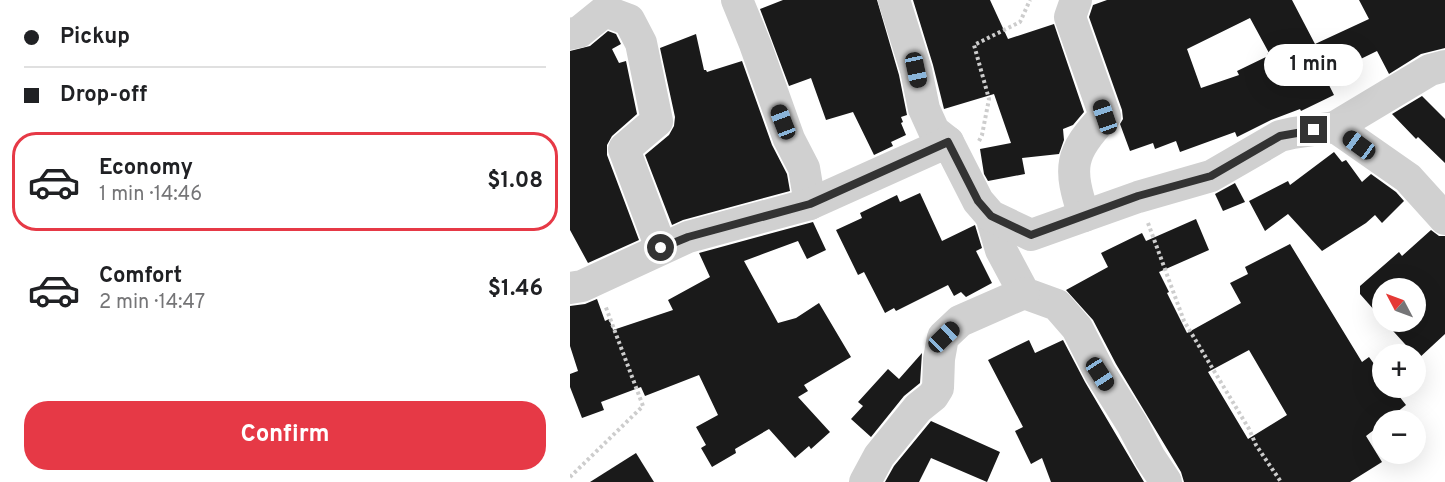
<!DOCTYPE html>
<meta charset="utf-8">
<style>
:root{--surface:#fff;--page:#f6f6f6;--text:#202124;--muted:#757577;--line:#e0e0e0;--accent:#e63946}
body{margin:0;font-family:Overpass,sans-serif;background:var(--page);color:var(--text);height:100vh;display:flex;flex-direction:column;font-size:22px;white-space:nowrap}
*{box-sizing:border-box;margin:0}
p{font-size:20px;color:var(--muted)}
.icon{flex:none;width:33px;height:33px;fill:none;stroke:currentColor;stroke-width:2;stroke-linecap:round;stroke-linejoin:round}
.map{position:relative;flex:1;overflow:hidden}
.sheet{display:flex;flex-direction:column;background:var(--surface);width:570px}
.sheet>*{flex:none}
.hud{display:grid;align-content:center;height:132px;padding:0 24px;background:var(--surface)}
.needle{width:39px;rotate:311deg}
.buttons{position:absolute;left:802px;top:278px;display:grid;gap:12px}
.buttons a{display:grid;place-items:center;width:54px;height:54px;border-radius:50%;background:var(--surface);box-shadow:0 6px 24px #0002;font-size:30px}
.end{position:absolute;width:27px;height:27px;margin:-14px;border:8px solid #333;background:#fff;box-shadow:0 0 0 3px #fff}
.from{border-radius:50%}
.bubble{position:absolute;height:42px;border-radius:21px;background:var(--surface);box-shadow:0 6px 24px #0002;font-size:20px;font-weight:700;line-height:42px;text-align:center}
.car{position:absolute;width:18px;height:36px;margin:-18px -9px;border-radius:8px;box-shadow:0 0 4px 2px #0007;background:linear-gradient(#222 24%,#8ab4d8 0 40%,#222 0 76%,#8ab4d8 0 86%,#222 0)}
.hud b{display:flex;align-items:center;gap:21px;height:57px;font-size:22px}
.hud b+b{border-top:2px solid var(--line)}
.hud i{width:15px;height:15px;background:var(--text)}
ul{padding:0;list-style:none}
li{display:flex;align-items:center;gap:18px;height:99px;margin:0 12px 9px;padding:0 12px;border:3px solid transparent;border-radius:24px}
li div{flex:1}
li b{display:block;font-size:22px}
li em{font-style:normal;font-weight:700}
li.selected{border-color:var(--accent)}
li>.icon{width:54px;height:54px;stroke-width:1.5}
.button{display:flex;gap:12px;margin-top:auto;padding:12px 24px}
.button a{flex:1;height:69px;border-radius:24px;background:var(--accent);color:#fff;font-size:24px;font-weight:700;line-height:69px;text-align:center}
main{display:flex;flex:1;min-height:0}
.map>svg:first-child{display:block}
.building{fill:#1a1a1a;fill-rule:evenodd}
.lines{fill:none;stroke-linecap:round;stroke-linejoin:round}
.path{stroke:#cdcdcd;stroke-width:4;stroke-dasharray:3 3;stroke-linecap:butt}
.minor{stroke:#d0d0d0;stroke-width:32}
.route{stroke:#333;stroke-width:8}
</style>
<main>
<section class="sheet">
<div class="hud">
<b><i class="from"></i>Pickup</b>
<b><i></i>Drop-off</b>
</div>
<ul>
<li class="selected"><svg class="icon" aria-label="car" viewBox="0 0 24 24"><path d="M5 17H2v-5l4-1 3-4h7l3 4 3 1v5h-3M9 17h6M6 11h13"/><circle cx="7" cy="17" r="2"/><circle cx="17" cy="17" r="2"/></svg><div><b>Economy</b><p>1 min · 14:46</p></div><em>$1.08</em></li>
<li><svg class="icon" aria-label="car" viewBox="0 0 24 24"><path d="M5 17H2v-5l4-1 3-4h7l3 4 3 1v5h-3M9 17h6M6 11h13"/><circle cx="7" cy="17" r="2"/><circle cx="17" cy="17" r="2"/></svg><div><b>Comfort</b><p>2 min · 14:47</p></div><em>$1.46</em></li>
</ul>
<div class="button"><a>Confirm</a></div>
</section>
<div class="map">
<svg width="875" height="482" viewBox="0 0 875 482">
<rect width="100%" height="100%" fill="#fff"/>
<g class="building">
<polygon points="213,0 307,0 329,75 337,115 331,117 333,122 331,123 336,135 321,142 323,146 304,155 283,112 256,120 241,78 219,86 190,9"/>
<polygon points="343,0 420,0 438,39 484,24 514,112 503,125 493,129 494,140 489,154 452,158 455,174 418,181 414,174 410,149 441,143 424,94 374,109 363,65"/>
<path d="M 537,0 L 722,0 L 745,44 L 799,19 L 789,0 L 875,0 L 875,48 L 851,54 L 819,74 L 807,51 L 762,73 L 765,82 L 759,85 L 764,95 L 731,111 L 730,109 L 701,120 L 667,137 L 665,132 L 610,152 L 606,141 L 585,149 L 583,143 L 560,151 L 550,124 L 553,119 L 552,110 L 519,17 L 523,5 ZM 680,18 L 699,53 L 697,54 L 698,56 L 667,71 L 669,75 L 631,88 L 617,49 Z"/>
<polygon points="38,31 46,34 51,44 42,49 49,63 56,61 67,114 42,136 37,145 37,155 69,240 18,263 0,230 0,51 20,46"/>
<polygon points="126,34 134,70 136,70 137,72 172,61 202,145 217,174 220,191 113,220 102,225 75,155 99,135 104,126 105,117 90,48"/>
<polygon points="852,96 875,119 875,163 848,137 846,139 822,114"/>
<polygon points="764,152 772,162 776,160 792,182 801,174 826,192 834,201 812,223 805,215 796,223 752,251 718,214 695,231 679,201 718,181 720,185"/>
<polygon points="665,183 675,202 653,211 645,194"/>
<polygon points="350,193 372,241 405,225 412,248 406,251 422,283 396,297 391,292 384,296 378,285 326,311 324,308 315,313 294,272 288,275 266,230 292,218 290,213 327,195 330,202"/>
<path d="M 626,219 L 639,250 L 589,272 L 599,292 L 597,293 L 617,333 L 671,303 L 660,283 L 678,274 L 675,267 L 720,244 L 792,362 L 799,357 L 813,376 L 813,387 L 822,387 L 836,405 L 817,420 L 813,420 L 813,423 L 796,436 L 812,462 L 780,482 L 614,482 L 611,472 L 546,364 L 523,320 L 496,290 L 538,267 L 531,253 L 572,233 L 576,241 ZM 679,350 L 717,415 L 678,439 L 638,372 Z"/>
<polygon points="243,222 256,250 237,259 228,241 174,261 208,323 226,318 249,303 281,357 234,385 238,391 228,397 260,432 241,449 239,446 225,458 199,429 165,449 166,453 142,467 131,448 136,445 126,427 148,415 129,375 75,396 71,387 31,402 34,410 12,418 0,387 0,374 8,371 0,346 0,306 15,304 27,299 35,321 39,319 43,330 103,310 98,300 140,277 129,253"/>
<polygon points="861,230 869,236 875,236 875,334 848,359 846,354 844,354 814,321 846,321 846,288 813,288 813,320 790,294 790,286 829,252 832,256"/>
<polygon points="459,340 465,353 493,340 515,382 574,482 481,482 472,458 461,464 445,431 453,427 418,360"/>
<polygon points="352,353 350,383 334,396 301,437 281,419 293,406 288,402 318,369 329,379"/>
<polygon points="361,421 430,452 417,482 361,458 349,482 315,482 324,466"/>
<polygon points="66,453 84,482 20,482"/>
</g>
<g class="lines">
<g class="path">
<polyline points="409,141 412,135 419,99 404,45 450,22 460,0"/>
<polyline points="578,223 614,321 679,429 686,445 711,482"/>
<polyline points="0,477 73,406 35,305"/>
</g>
<g class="minor">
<polyline points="167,0 185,44 219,139 234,168 240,204"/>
<polyline points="324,0 346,70 354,109 364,131 378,142"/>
<path d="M 506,0 L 500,17 L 535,116 C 499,154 498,167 514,216"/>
<polyline points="0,34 9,32 35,11 59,20 71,43 87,121 54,149 91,248"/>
<polyline points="765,127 838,178 875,219"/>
<polyline points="421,216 431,250 454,293 487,305 507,328 530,373 562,424 580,458 596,482"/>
<polyline points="0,288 12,286 118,237 240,204 378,142 408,201 421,216 461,235 568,197 641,176 710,136 723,133 765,127 860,70 875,66"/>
<polyline points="295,482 309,456 348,408 363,396 368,388 369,359 373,337 390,321 454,293"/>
</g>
</g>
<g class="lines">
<polyline class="route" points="91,248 118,237 240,204 378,142 408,201 421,216 461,235 568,196 641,176 710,136 744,130"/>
</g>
</svg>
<div class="buttons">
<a><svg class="needle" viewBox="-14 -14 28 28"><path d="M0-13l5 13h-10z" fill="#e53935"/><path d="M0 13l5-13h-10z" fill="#757577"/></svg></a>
<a>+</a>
<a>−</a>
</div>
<i class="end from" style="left:91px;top:248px"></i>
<i class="end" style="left:744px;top:130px"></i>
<div class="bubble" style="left:694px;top:44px;width:99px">1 min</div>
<i class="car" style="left:346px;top:70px;rotate:168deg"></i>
<i class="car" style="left:535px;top:117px;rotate:341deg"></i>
<i class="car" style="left:213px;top:122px;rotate:339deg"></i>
<i class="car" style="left:789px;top:145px;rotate:306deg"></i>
<i class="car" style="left:374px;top:337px;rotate:46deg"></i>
<i class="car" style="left:530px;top:374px;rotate:147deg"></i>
</div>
</main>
